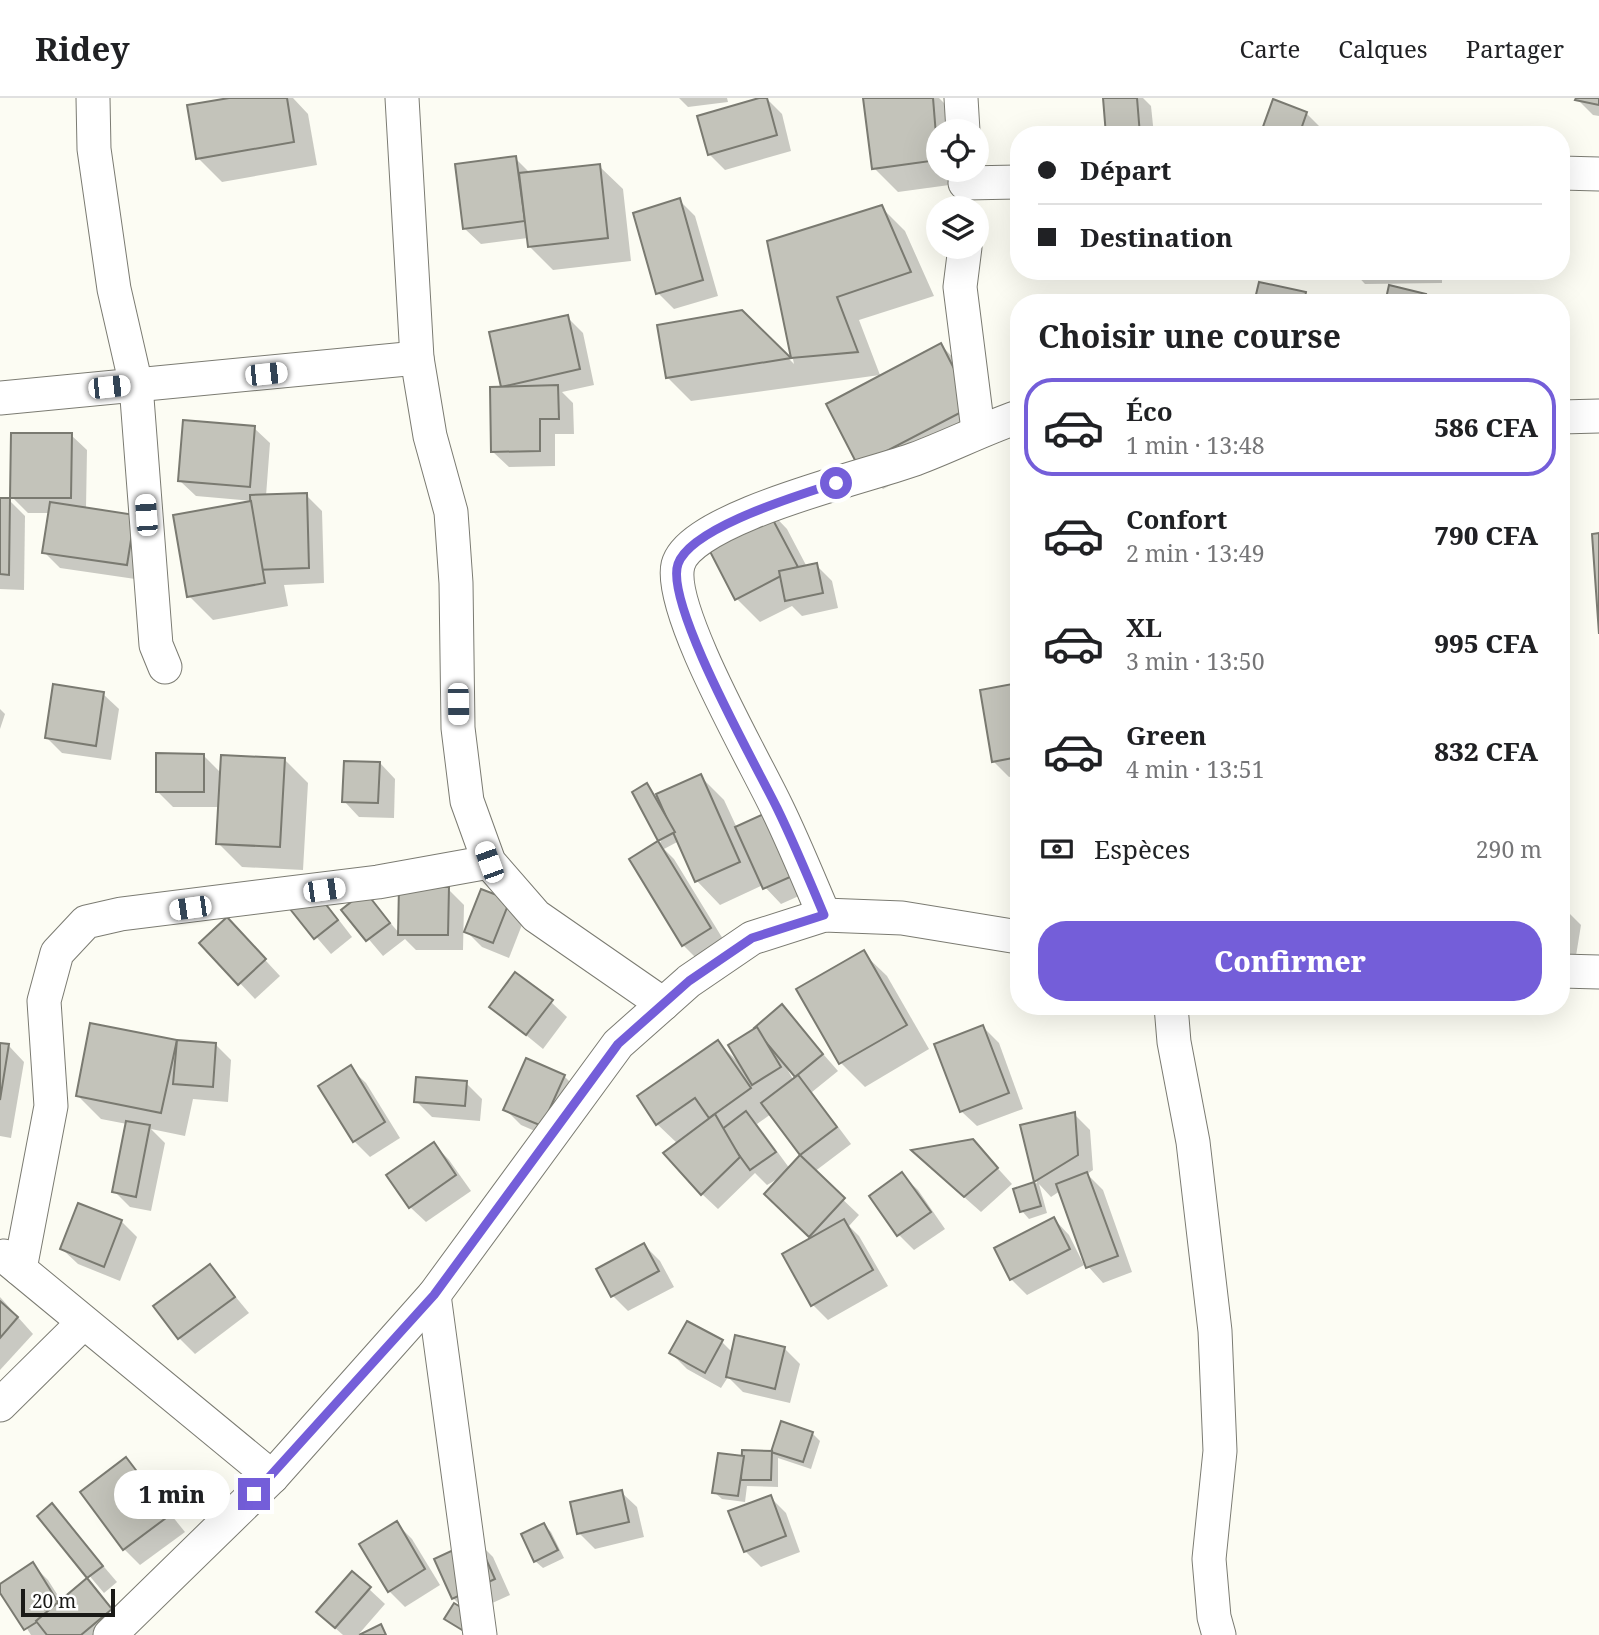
<!DOCTYPE html>
<html lang="fr">
<meta charset="utf-8">
<style>
:root{--surface:#fff;--page:#f2f2f2;--text:#202124;--muted:#757577;--line:#e0e0e0;--accent:#745ed9}
body{margin:0;font-family:"Noto Serif",serif;background:var(--page);color:var(--text);height:100vh;display:flex;flex-direction:column;font-size:26px;white-space:nowrap}
*{box-sizing:border-box;margin:0}
p{font-size:23px;color:var(--muted)}
.icon{flex:none;width:38px;height:38px;fill:none;stroke:currentColor;stroke-width:2;stroke-linecap:round;stroke-linejoin:round}
.map{position:relative;flex:1;overflow:hidden}
.sheet{position:absolute;left:1010px;top:196px;width:560px;height:721px;display:flex;flex-direction:column;background:var(--surface);border-radius:28px;box-shadow:0 7px 28px #0002}
.sheet>*{flex:none}
.banner{position:absolute;left:1010px;top:28px;width:560px;height:154px;border-radius:28px;box-shadow:0 7px 28px #0002;display:grid;align-content:center;height:154px;padding:0 28px;background:var(--surface)}
.buttons{position:absolute;left:926px;top:21px;display:grid;gap:14px}
.buttons a{display:grid;place-items:center;width:63px;height:63px;border-radius:50%;background:var(--surface);box-shadow:0 7px 28px #0002;font-size:35px}
.scale{position:absolute;left:21px;bottom:18px;width:94px;box-sizing:border-box;padding-left:7px;border:4px solid #1a1a17;border-top:0;font-size:19px;line-height:24px;white-space:nowrap;color:#1a1a17;-webkit-text-stroke:5px #fff;paint-order:stroke}
.end{position:absolute;width:32px;height:32px;margin:-16px;border:9px solid #745ed9;background:#fff;box-shadow:0 0 0 4px #fff}
.from{border-radius:50%}
.bubble{position:absolute;height:49px;border-radius:24px;background:var(--surface);box-shadow:0 7px 28px #0002;font-size:23px;font-weight:800;line-height:49px;text-align:center}
.car{position:absolute;width:21px;height:42px;margin:-21px -10px;border-radius:9px;box-shadow:0 0 5px 2px #0007;background:linear-gradient(#fff 24%,#345 0 40%,#fff 0 76%,#345 0 86%,#fff 0)}
.banner b{display:flex;align-items:center;gap:24px;height:66px;font-size:26px}
.banner b+b{border-top:2px solid var(--line)}
.banner i{width:18px;height:18px;background:var(--text)}
ul{padding:0;list-style:none}
li{display:flex;align-items:center;gap:21px;height:98px;margin:0 14px 10px;padding:0 14px;border:4px solid transparent;border-radius:28px}
li div{flex:1}
li b{display:block;font-size:26px}
li em{font-style:normal;font-weight:800}
li.selected{border-color:var(--accent)}
li>.icon{width:63px;height:63px;stroke-width:1.5}
h2{padding:0 28px;font-size:32px;line-height:84px}
.pay{display:flex;align-items:center;gap:18px;height:77px;padding:0 28px;font-size:26px}
.pay p{margin-inline-start:auto}
.button{display:flex;gap:14px;margin-top:auto;padding:14px 28px}
.button a{flex:1;height:80px;border-radius:28px;background:var(--accent);color:#fff;font-size:28px;font-weight:800;line-height:80px;text-align:center}
header{display:flex;align-items:center;gap:42px;box-sizing:border-box;height:98px;padding:0 35px;background:var(--surface);border-bottom:2px solid var(--line)}
header strong{font-size:33px}
nav{display:flex;gap:38px;margin-inline-start:auto;font-size:24px}
.map>svg:first-child{display:block}
.shadow{fill:#0003;fill-rule:evenodd}
.building{fill:#c3c3ba;stroke:#7a7a71;stroke-width:2}
.lines{fill:none;stroke-linecap:round;stroke-linejoin:round}
.minor-casing{stroke:#7b7b72;stroke-width:35}
.minor{stroke:#fff;stroke-width:33}
.route{stroke:#745ed9;stroke-width:9}
</style>
<header>
<strong>Ridey</strong>
<nav><a>Carte</a><a>Calques</a><a>Partager</a></nav>
</header>
<div class="map">
<svg width="1599" height="1537" viewBox="0 0 1599 1537">
<rect width="100%" height="100%" fill="#fcfcf3"/>
<g class="shadow">
<polygon points="239,0 293,0 308,16 317,67 222,84 198,60"/>
<polygon points="679,0 727,0 728,4 688,9"/>
<polygon points="766,0 782,16 791,53 725,72 709,56"/>
<polygon points="875,0 939,0 955,16 958,33 938,33 938,72 963,72 964,85 898,94 874,70"/>
<polygon points="1105,0 1143,0 1151,8 1154,37 1108,37"/>
<polygon points="1599,0 1599,18 1593,17 1577,1"/>
<polygon points="1306,15 1322,31 1320,37 1262,37"/>
<polygon points="515,60 531,76 599,68 623,91 631,163 553,172 529,148 528,140 481,146 465,131"/>
<polygon points="679,102 695,118 718,198 674,211 658,195"/>
<polygon points="881,109 905,133 934,198 859,222 880,277 691,303 668,280 742,213 794,266 769,144"/>
<polygon points="1353,173 1442,173 1442,185 1365,186"/>
<polygon points="1305,196 1314,205 1256,205"/>
<polygon points="1425,198 1432,205 1387,205"/>
<polygon points="567,219 583,235 594,287 562,294 573,305 574,336 555,336 555,368 509,369 493,354 503,290 491,236"/>
<polygon points="941,247 964,271 995,332 883,391 859,367"/>
<polygon points="254,330 270,345 266,398 306,397 322,413 324,485 284,487 288,508 213,522 189,498 253,403 196,398 180,383"/>
<polygon points="71,337 87,352 86,411 150,434 142,482 60,470 44,454 50,415 28,415 12,399"/>
<polygon points="0,402 9,402 25,418 24,492 0,491"/>
<polygon points="764,407 787,431 807,469 816,467 832,483 838,510 802,518 792,508 760,524 737,501"/>
<polygon points="1018,587 1018,677 1009,679 993,663 982,593"/>
<polygon points="103,596 119,611 111,662 62,655 46,639"/>
<polygon points="0,611 5,616 0,631"/>
<polygon points="204,658 222,676 284,661 308,685 303,772 242,769 218,745 220,709 173,709 157,693"/>
<polygon points="380,665 395,681 394,720 359,719 344,703"/>
<polygon points="700,678 724,702 737,730 821,788 781,806 763,787 720,807 697,783 679,743 664,751 674,761 726,846 699,863 683,847 631,762 661,744 634,695 647,687 656,698"/>
<polygon points="448,791 464,807 463,852 416,852 405,841 383,858 344,812 365,796 400,836"/>
<polygon points="482,793 525,819 509,860 482,849 466,833"/>
<polygon points="325,804 352,839 331,856 288,806"/>
<polygon points="1561,807 1581,827 1574,870 1561,868"/>
<polygon points="242,837 280,878 255,901 202,845"/>
<polygon points="863,855 887,878 929,951 865,989 841,965 799,892"/>
<polygon points="551,904 567,919 543,951 492,909"/>
<path d="M 782,909 L 838,973 L 812,994 L 851,1046 L 814,1074 L 859,1117 L 849,1128 L 859,1138 L 888,1188 L 828,1222 L 813,1207 L 812,1141 L 782,1112 L 783,1078 L 767,1087 L 755,1075 L 718,1111 L 702,1096 L 678,1046 L 657,1026 L 718,944 L 740,966 L 756,932 ZM 788,968 L 797,980 L 794,983 L 786,969 ZM 771,1016 L 802,1058 L 790,1071 L 757,1026 Z"/>
<polygon points="92,927 177,944 215,946 231,962 228,1004 193,1001 185,1038 151,1031 165,1045 151,1113 130,1109 114,1093 127,1026 101,1021 77,997"/>
<polygon points="983,929 999,945 1023,1011 977,1028 961,1013"/>
<polygon points="0,946 9,948 24,964 11,1040 0,1038"/>
<polygon points="350,970 366,985 400,1040 370,1059 354,1043"/>
<polygon points="564,978 580,994 558,1043 521,1027 505,1011"/>
<polygon points="466,985 482,1001 480,1023 432,1019 416,1003"/>
<polygon points="1074,1016 1090,1032 1093,1072 1087,1076 1103,1092 1132,1174 1103,1185 1086,1166 1027,1197 1011,1181 1054,1121 1069,1137 1084,1167 1086,1166 1060,1093 1051,1099 1039,1086 1047,1115 1029,1121 1022,1113 1015,1092 1037,1085 1023,1028"/>
<polygon points="973,1043 1012,1086 981,1114 929,1068"/>
<polygon points="434,1046 449,1062 471,1093 426,1124 410,1109"/>
<polygon points="902,1077 918,1092 945,1131 914,1152 899,1137"/>
<polygon points="121,1123 137,1139 120,1183 78,1166 62,1151"/>
<polygon points="644,1147 660,1163 674,1189 628,1213 613,1198"/>
<polygon points="210,1168 249,1215 195,1256 179,1240"/>
<polygon points="0,1199 33,1236 0,1272"/>
<polygon points="688,1225 722,1244 733,1255 784,1250 800,1266 790,1305 743,1294 728,1279 721,1290 687,1271 671,1255"/>
<polygon points="782,1326 812,1335 820,1343 811,1371 778,1360 778,1389 747,1388 745,1404 722,1401 714,1394 744,1360 744,1354 773,1355"/>
<polygon points="126,1361 185,1434 140,1467 124,1451 82,1394"/>
<polygon points="621,1394 637,1409 644,1439 595,1451 579,1435"/>
<polygon points="770,1399 786,1415 800,1454 761,1469 745,1453"/>
<polygon points="52,1408 117,1484 104,1495 39,1418"/>
<polygon points="396,1425 412,1441 440,1487 405,1509 389,1493"/>
<polygon points="544,1427 551,1434 564,1460 543,1470 535,1463"/>
<polygon points="477,1443 493,1459 510,1497 468,1516 469,1537 446,1521 466,1513 453,1500"/>
<polygon points="33,1467 48,1482 62,1504 87,1483 126,1528 115,1537 31,1537 0,1488"/>
<polygon points="369,1491 385,1506 358,1537 343,1537 334,1529"/>
</g>
<g class="building">
<polygon points="229,0 287,0 294,44 196,61 187,7"/>
<polygon points="759,0 767,0 777,37 708,57 697,18"/>
<polygon points="863,0 933,0 938,62 872,71"/>
<polygon points="1103,0 1137,0 1140,37 1106,37"/>
<polygon points="1576,0 1599,0 1599,7 1575,2"/>
<polygon points="1273,1 1307,14 1299,37 1260,37"/>
<polygon points="516,58 525,123 463,131 455,66"/>
<polygon points="600,66 608,140 528,149 519,75"/>
<polygon points="680,100 703,182 656,196 633,115"/>
<polygon points="882,107 911,174 837,199 858,254 791,260 767,143"/>
<polygon points="1259,184 1306,194 1304,205 1254,205"/>
<polygon points="1389,187 1426,196 1424,205 1385,205"/>
<polygon points="742,212 791,260 666,280 657,227"/>
<polygon points="568,217 580,271 501,289 489,234"/>
<polygon points="941,245 973,308 858,368 826,306"/>
<polygon points="558,287 559,321 540,321 540,353 491,354 490,289"/>
<polygon points="183,322 255,328 250,389 178,383"/>
<polygon points="11,335 72,335 71,400 10,400"/>
<polygon points="307,395 309,470 252,472 250,397"/>
<polygon points="0,400 10,400 9,477 0,476"/>
<polygon points="251,403 265,485 187,499 173,417"/>
<polygon points="50,404 135,417 127,467 42,455"/>
<polygon points="764,405 798,469 735,502 702,438"/>
<polygon points="1599,435 1599,536 1592,436"/>
<polygon points="817,465 823,495 785,503 779,473"/>
<polygon points="1018,585 1018,659 992,664 980,592"/>
<polygon points="53,586 104,594 96,648 45,640"/>
<polygon points="156,655 204,656 204,694 156,694"/>
<polygon points="221,657 285,660 280,749 216,746"/>
<polygon points="344,663 380,664 378,705 342,704"/>
<polygon points="701,676 740,764 695,784 656,696"/>
<polygon points="647,685 675,734 658,743 632,694"/>
<polygon points="777,710 806,772 763,791 735,729"/>
<polygon points="658,743 711,830 682,848 629,761"/>
<polygon points="310,786 338,822 314,841 286,806"/>
<polygon points="399,788 449,789 448,837 398,837"/>
<polygon points="481,791 510,802 493,845 464,834"/>
<polygon points="365,793 390,825 366,843 341,812"/>
<polygon points="227,819 266,861 238,887 199,845"/>
<polygon points="864,852 907,927 839,966 796,891"/>
<polygon points="515,874 553,902 526,937 489,909"/>
<polygon points="782,906 823,956 795,979 754,930"/>
<polygon points="90,925 177,942 161,1015 76,998"/>
<polygon points="983,927 1009,995 960,1014 934,946"/>
<polygon points="757,929 781,969 752,987 728,947"/>
<polygon points="177,942 216,945 213,989 173,986"/>
<polygon points="718,942 751,990 709,1020 695,1000 656,1027 637,998"/>
<polygon points="0,945 9,946 0,1002"/>
<polygon points="526,960 565,977 542,1028 503,1012"/>
<polygon points="351,967 385,1024 353,1044 318,988"/>
<polygon points="798,977 837,1029 800,1057 761,1005"/>
<polygon points="416,979 467,983 465,1008 414,1004"/>
<polygon points="746,1013 776,1054 750,1072 721,1032"/>
<polygon points="1075,1014 1078,1057 1034,1084 1020,1027"/>
<polygon points="715,1016 740,1059 701,1097 663,1055"/>
<polygon points="126,1023 150,1027 136,1099 112,1094"/>
<polygon points="973,1041 998,1070 964,1099 911,1052"/>
<polygon points="434,1044 456,1077 409,1110 386,1077"/>
<polygon points="800,1057 845,1100 809,1139 764,1096"/>
<polygon points="902,1074 931,1114 897,1138 869,1098"/>
<polygon points="1087,1074 1118,1158 1086,1170 1056,1086"/>
<polygon points="1034,1084 1041,1108 1020,1114 1013,1091"/>
<polygon points="78,1105 122,1122 104,1169 60,1151"/>
<polygon points="1054,1119 1070,1151 1010,1182 994,1150"/>
<polygon points="844,1121 873,1172 811,1208 782,1156"/>
<polygon points="644,1145 659,1173 611,1199 596,1171"/>
<polygon points="210,1166 235,1199 178,1241 153,1208"/>
<polygon points="0,1203 18,1219 0,1240"/>
<polygon points="687,1223 723,1242 705,1275 669,1255"/>
<polygon points="735,1237 785,1249 775,1291 726,1279"/>
<polygon points="781,1323 813,1334 803,1364 771,1354"/>
<polygon points="742,1352 772,1353 771,1382 741,1382"/>
<polygon points="718,1355 744,1358 738,1398 712,1395"/>
<polygon points="126,1359 170,1417 123,1452 80,1394"/>
<polygon points="622,1392 629,1424 577,1436 570,1404"/>
<polygon points="771,1397 786,1438 744,1454 728,1413"/>
<polygon points="52,1405 103,1468 87,1480 37,1418"/>
<polygon points="397,1423 425,1471 388,1494 359,1446"/>
<polygon points="544,1425 558,1452 534,1464 521,1436"/>
<polygon points="477,1441 495,1481 452,1501 434,1461"/>
<polygon points="33,1464 61,1509 24,1532 0,1495 0,1486"/>
<polygon points="352,1473 371,1489 335,1530 316,1514"/>
<polygon points="87,1480 112,1511 81,1537 47,1537 36,1523"/>
<polygon points="454,1505 477,1519 467,1535 444,1521"/>
<polygon points="381,1526 386,1537 359,1537"/>
</g>
<g class="lines">
<defs>
<g id="minor">
<polyline points="93,0 94,51 114,191 136,287 156,547 165,569"/>
<polyline points="402,0 417,260 430,338 451,414 456,485 458,630 467,703 489,764 536,818 663,906"/>
<polyline points="961,0 963,33"/>
<polyline points="1561,75 1599,76"/>
<polyline points="965,85 1018,84"/>
<polyline points="965,149 960,189 978,332"/>
<polyline points="0,300 417,260"/>
<polyline points="1561,319 1599,318"/>
<path d="M 824,817 C 809,782 794,745 777,710 C 755,663 667,512 678,467 C 690,419 869,378 915,361 C 950,348 983,331 1018,319"/>
<polyline points="1561,873 1599,874"/>
<polyline points="1171,908 1174,944 1193,1044 1215,1233 1220,1353 1209,1461 1214,1519 1219,1537"/>
<polyline points="4,1158 272,1379"/>
<polyline points="20,1171 51,1008 44,903 57,855 86,824 121,816 378,784 489,764"/>
<polyline points="434,1197 480,1537"/>
<polyline points="0,1307 83,1225"/>
<polyline points="110,1537 272,1379 434,1197 618,946 689,883 752,840 824,817 902,820 1018,839"/>
</g>
</defs>
<use href="#minor" class="minor-casing"/>
<use href="#minor" class="minor"/>
</g>
<g class="lines">
<path class="route" d="M 254,1396 L 434,1197 L 618,946 L 689,883 L 752,840 L 824,817 C 809,781 794,745 777,710 C 756,667 664,505 678,466 C 691,429 800,397 836,385"/>
</g>
</svg>
<div class="buttons">
<a><svg class="icon" aria-label="locate" viewBox="0 0 24 24"><circle cx="12" cy="12" r="6"/><path d="M12 2v4M12 18v4M2 12h4M18 12h4"/></svg></a>
<a><svg class="icon" aria-label="layers" viewBox="0 0 24 24"><path d="M12 4l9 5-9 5-9-5zM3 14l9 5 9-5"/></svg></a>
</div>
<div class="scale">20 m</div>
<i class="end from" style="left:836px;top:385px"></i>
<i class="end" style="left:254px;top:1396px"></i>
<div class="bubble" style="left:114px;top:1372px;width:116px">1 min</div>
<i class="car" style="left:266px;top:276px;rotate:84deg"></i>
<i class="car" style="left:109px;top:289px;rotate:84deg"></i>
<i class="car" style="left:146px;top:417px;rotate:356deg"></i>
<i class="car" style="left:458px;top:606px;rotate:179deg"></i>
<i class="car" style="left:489px;top:764px;rotate:340deg"></i>
<i class="car" style="left:324px;top:792px;rotate:82deg"></i>
<i class="car" style="left:190px;top:810px;rotate:262deg"></i>
<div class="banner">
<b><i class="from"></i>Départ</b>
<b><i></i>Destination</b>
</div>
<section class="sheet">
<h2>Choisir une course</h2>
<ul>
<li class="selected"><svg class="icon" aria-label="car" viewBox="0 0 24 24"><path d="M5 17H2v-5l4-1 3-4h7l3 4 3 1v5h-3M9 17h6M6 11h13"/><circle cx="7" cy="17" r="2"/><circle cx="17" cy="17" r="2"/></svg><div><b>Éco</b><p>1 min · 13:48</p></div><em>586 CFA</em></li>
<li><svg class="icon" aria-label="car" viewBox="0 0 24 24"><path d="M5 17H2v-5l4-1 3-4h7l3 4 3 1v5h-3M9 17h6M6 11h13"/><circle cx="7" cy="17" r="2"/><circle cx="17" cy="17" r="2"/></svg><div><b>Confort</b><p>2 min · 13:49</p></div><em>790 CFA</em></li>
<li><svg class="icon" aria-label="car" viewBox="0 0 24 24"><path d="M5 17H2v-5l4-1 3-4h7l3 4 3 1v5h-3M9 17h6M6 11h13"/><circle cx="7" cy="17" r="2"/><circle cx="17" cy="17" r="2"/></svg><div><b>XL</b><p>3 min · 13:50</p></div><em>995 CFA</em></li>
<li><svg class="icon" aria-label="car" viewBox="0 0 24 24"><path d="M5 17H2v-5l4-1 3-4h7l3 4 3 1v5h-3M9 17h6M6 11h13"/><circle cx="7" cy="17" r="2"/><circle cx="17" cy="17" r="2"/></svg><div><b>Green</b><p>4 min · 13:51</p></div><em>832 CFA</em></li>
</ul>
<div class="pay"><svg class="icon" aria-label="cash" viewBox="0 0 24 24"><path d="M3 7h18v10H3z"/><circle cx="12" cy="12" r="2"/></svg>Espèces<p>290 m</p></div>
<div class="button"><a>Confirmer</a></div>
</section>
</div>
